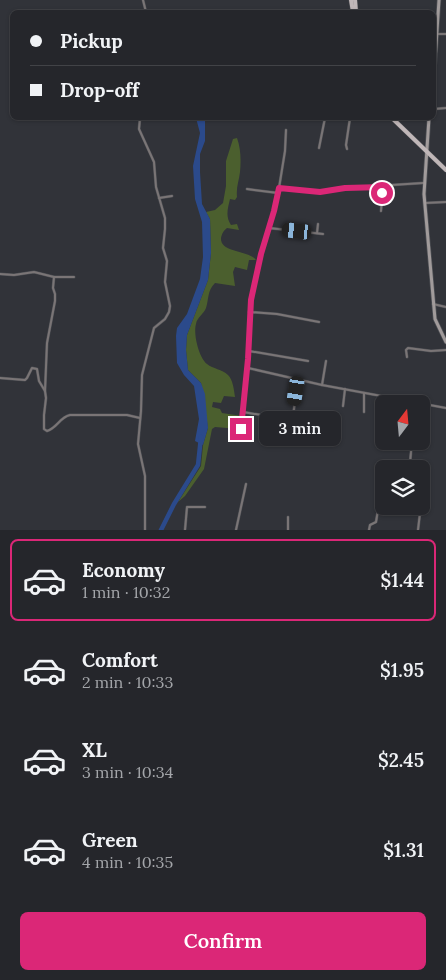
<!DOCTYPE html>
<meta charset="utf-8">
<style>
:root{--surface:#25262b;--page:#313237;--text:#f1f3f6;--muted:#a3a5a9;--line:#424347;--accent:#db2777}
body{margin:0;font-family:Lora,serif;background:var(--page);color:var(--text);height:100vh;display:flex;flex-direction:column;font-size:19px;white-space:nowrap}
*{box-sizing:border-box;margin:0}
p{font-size:16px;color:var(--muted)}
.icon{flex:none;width:28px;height:28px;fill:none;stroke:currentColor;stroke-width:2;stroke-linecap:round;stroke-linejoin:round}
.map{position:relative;height:530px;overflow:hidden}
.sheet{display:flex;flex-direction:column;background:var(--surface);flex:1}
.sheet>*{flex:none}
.hud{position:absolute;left:10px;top:10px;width:426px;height:110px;border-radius:8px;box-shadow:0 1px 4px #0004,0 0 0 1px var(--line);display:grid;align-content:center;height:110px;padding:0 20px;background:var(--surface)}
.needle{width:32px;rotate:16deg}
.controls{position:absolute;left:375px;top:395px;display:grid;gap:10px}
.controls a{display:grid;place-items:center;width:55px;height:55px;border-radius:8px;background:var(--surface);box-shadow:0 1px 4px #0004,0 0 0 1px var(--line);font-size:25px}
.end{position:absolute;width:22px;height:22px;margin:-11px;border:6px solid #db2777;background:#fff;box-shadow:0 0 0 2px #fff}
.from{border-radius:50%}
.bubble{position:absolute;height:35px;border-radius:8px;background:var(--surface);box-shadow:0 1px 4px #0004,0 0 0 1px var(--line);font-size:16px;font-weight:600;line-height:35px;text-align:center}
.car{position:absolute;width:15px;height:30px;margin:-15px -8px;border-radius:6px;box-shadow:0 0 4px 1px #0007;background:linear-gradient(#222 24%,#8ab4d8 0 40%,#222 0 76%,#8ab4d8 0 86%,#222 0)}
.hud b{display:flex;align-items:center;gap:18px;height:48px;font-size:19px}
.hud b+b{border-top:1px solid var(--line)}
.hud i{width:12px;height:12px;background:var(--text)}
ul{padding:9px 0 0;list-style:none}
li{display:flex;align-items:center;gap:15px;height:82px;margin:0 10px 8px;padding:0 10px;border:2px solid transparent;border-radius:8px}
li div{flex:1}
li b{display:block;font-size:19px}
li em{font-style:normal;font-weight:600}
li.current{border-color:var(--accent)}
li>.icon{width:45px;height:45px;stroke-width:1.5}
.button{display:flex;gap:10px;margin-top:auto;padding:10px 20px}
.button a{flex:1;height:58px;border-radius:8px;background:var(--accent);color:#fff;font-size:20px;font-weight:600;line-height:58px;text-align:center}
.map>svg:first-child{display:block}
.green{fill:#4b5f2e}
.water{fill:#2b4a8b}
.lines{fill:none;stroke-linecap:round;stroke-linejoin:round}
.river{stroke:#2b4a8b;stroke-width:4.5}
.street-casing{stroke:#4e5055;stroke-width:3}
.secondary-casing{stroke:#4e5055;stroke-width:4.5}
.primary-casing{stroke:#4e5055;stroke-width:5}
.street{stroke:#7a7576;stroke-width:2}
.secondary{stroke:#a19b9b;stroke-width:3}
.primary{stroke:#c0b7b8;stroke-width:4}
.route{stroke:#db2777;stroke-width:6}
</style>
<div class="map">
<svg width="446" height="530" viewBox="0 0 446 530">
<rect width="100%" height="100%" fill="#313339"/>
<path class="green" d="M 237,138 C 241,149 241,161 240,172 C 239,181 236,187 237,197 L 235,200 L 230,199 C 228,208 225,216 231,225 L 237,224 L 239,230 L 227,228 C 223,231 222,234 221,238 C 220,253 249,250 256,260 L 249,260 L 247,270 L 235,267 L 233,272 L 235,286 L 215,283 C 207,291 209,299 206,308 C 204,314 197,317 196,324 C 193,334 199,358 207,364 C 213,369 222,369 228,375 C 233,380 234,390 235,397 L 224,396 L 221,403 L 213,402 L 212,407 L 220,409 L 222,413 L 242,416 L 239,429 L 215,427 L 212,429 L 204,469 L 185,496 L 178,502 L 201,466 L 203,445 L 208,428 L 201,383 L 188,370 L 186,350 L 187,335 L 208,280 L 211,253 L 210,219 L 206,212 L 215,210 L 223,203 L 226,186 L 226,161 L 233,139 Z"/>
<polygon class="water" points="196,118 205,118 205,141 200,154 200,172 202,204 210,219 211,253 208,280 187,335 186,350 188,370 201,383 205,394 208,428 203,445 195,441 199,419 194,386 184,375 177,363 176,336 177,328 187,314 200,279 203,257 202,222 195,199 193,166 200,133"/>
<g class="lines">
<polyline class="river" points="161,530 174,504 198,465 201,437"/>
<defs>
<g id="street">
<polyline points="143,0 146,12"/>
<polyline points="438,34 446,34"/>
<polyline points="434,109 446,108"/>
<polyline points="140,118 139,129 154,162 156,187 165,218 165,229 163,248 167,261 165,282 170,306 169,312 165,319 154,328 142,375 141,411 138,444 145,476 145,530"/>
<polyline points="319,148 325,118"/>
<polyline points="347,149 346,145 350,118"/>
<polyline points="279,188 320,192 345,188 423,183"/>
<polyline points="247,189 278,193"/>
<polyline points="159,198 172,196"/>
<polyline points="425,203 446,202"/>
<polyline points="381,211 383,187"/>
<polyline points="269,228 323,234"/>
<polyline points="317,233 318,224"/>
<polyline points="0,274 14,275 34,272 54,277 74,277"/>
<polyline points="433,304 446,307"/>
<polyline points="249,312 277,314 319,322"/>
<polyline points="249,351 308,361"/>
<polyline points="407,357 406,350 408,348 431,351 446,350"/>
<polyline points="248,368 322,385 446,408"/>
<path d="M 0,378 L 25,380 L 27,378 L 32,368 L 37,369 L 39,381 L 45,391 L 46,398 L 44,415 L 44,429 L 47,431 C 57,428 60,417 70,415 L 127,415 L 140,418"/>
<polyline points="322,385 326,361"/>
<polyline points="45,391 47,343 55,301 55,294 53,288 54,277"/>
<polyline points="343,406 345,389"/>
<polyline points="243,412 291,420"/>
<polyline points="364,412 364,393"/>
<polyline points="289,423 293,416 298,380"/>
<polyline points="241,429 248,359 251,300 261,254 274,211 279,188 285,151 286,130"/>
<polyline points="410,463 412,441"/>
<polyline points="288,517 288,530"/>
<polyline points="185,530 187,507 205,507"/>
<polyline points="236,530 246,484"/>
<polyline points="369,530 370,525 376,522 378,510 386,506"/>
<polyline points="418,530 420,513"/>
</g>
<g id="secondary">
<polyline points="434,77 439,0"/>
<polyline points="429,118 424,194 435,319 446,342"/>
</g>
<g id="primary">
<polyline points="351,0 353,12"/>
<polyline points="355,0 356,12"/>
<polyline points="392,118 446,170"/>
</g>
</defs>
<use href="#street" class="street-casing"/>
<use href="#secondary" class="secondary-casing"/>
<use href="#primary" class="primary-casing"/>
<use href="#street" class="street"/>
<use href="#secondary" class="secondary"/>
<use href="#primary" class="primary"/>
</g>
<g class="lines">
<polyline class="route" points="241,429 248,359 251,300 261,254 274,211 279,188 320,192 345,188 383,187 382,193"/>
</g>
</svg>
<div class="controls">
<a><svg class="needle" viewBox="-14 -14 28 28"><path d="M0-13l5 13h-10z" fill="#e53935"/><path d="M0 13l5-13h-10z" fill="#a3a5a9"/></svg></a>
<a><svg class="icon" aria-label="layers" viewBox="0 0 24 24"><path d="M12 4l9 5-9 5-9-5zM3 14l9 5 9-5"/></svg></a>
</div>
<i class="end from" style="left:382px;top:193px"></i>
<i class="end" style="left:241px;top:429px"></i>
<div class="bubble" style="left:259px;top:411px;width:82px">3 min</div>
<i class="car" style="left:297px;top:231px;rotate:276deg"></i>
<i class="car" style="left:296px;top:391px;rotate:189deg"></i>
<div class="hud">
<b><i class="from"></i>Pickup</b>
<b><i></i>Drop-off</b>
</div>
</div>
<section class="sheet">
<ul>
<li class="current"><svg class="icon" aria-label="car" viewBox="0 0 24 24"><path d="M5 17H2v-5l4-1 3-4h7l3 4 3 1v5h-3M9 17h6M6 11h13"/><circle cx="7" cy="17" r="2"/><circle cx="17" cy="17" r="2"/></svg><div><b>Economy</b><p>1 min · 10:32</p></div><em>$1.44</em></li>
<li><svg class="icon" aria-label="car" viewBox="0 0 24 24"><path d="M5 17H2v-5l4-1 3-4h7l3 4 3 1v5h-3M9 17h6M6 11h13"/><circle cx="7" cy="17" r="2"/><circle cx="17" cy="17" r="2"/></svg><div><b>Comfort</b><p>2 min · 10:33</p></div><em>$1.95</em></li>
<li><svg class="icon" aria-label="car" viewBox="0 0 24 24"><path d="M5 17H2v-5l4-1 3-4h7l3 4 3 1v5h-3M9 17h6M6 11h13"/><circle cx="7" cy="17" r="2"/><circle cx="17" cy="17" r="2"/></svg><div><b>XL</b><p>3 min · 10:34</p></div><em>$2.45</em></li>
<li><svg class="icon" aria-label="car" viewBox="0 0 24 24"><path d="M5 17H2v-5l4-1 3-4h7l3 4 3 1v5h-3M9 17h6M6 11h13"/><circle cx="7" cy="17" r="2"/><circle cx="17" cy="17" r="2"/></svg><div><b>Green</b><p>4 min · 10:35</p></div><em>$1.31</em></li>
</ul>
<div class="button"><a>Confirm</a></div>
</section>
